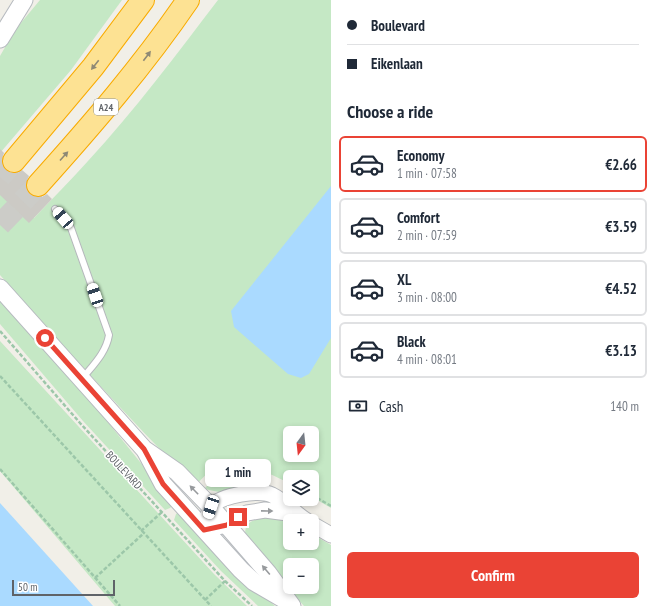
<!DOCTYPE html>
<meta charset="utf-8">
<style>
:root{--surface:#fff;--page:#f2f2f3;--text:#1f2937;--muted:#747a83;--line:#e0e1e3;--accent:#ea4335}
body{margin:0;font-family:"PT Sans Narrow",sans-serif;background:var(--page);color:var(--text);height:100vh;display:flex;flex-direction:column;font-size:15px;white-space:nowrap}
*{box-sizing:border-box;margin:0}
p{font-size:13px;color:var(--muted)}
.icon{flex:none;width:22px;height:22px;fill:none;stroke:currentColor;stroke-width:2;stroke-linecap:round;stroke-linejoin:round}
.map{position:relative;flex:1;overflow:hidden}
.side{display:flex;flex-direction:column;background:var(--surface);width:324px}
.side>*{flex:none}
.guide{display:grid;align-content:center;height:88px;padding:0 16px;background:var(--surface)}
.needle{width:26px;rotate:195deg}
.fabs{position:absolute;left:283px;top:426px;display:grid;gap:8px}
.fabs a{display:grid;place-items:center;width:36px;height:36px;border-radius:6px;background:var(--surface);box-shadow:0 2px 6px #0003;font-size:20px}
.scale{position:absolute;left:12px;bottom:10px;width:103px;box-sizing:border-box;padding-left:4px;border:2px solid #5f6368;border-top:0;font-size:11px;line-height:14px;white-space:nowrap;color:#5f6368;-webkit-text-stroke:3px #fff;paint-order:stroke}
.end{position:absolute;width:18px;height:18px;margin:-9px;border:5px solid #ea4335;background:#fff;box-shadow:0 0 0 2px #fff}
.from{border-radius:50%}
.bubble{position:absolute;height:28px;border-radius:6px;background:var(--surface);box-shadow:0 2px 6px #0003;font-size:13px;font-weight:600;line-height:28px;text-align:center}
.car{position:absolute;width:12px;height:24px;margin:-12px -6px;border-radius:5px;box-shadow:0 0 3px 1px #0007;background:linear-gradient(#fff 24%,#345 0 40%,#fff 0 76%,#345 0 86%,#fff 0)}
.guide b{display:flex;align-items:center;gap:14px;height:38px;font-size:15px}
.guide b+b{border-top:1px solid var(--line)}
.guide i{width:10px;height:10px;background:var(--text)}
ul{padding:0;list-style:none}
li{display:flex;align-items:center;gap:12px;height:56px;margin:0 8px 6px;padding:0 8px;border:2px solid var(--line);border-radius:6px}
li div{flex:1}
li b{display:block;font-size:15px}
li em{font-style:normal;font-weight:600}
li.on{border-color:var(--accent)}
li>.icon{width:36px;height:36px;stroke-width:1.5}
h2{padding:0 16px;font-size:18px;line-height:48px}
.pay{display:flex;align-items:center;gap:10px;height:44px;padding:0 16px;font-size:15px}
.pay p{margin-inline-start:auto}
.primary-button{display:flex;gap:8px;margin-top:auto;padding:8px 16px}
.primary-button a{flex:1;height:46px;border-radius:6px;background:var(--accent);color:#fff;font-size:16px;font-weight:600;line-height:46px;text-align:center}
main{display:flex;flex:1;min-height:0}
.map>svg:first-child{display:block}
.green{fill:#c5e8c5;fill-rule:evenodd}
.water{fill:#aadaff}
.building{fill:#cccac5}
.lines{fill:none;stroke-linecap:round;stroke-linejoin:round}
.motorway-tunnel{stroke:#ccccc8;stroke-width:22;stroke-dasharray:22 11;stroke-linecap:butt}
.service-casing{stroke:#b5b8bc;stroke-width:8}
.tertiary-casing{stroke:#b5b8bc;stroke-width:17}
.secondary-casing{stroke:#b6babf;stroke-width:19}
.motorway-casing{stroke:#f9ab00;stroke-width:24}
.path{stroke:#9cc7a9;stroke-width:2.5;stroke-dasharray:4 2;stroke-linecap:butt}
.service{stroke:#fff;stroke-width:6}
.tertiary{stroke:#fff;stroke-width:15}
.secondary{stroke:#fff;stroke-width:17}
.motorway{stroke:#fde293;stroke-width:22}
.oneway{fill:#8e8975}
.oneway2{fill:#979a9d}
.route{stroke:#ea4335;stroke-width:5}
.labels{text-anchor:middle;stroke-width:3;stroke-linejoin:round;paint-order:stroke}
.shield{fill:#fff;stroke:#8f9295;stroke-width:1}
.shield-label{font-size:10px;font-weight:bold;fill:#5f6368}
.street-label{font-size:11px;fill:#5f6368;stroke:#fff}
</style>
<main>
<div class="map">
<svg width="331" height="606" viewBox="0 0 331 606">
<rect width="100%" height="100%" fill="#f1efe8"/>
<g class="green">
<polygon points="40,0 122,0 71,70 0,153 0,56 15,30"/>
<path d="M 218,0 L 331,0 L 331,508 L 312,497 L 312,477 L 290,477 L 290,484 C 273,474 236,458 217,466 C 209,470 202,479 196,485 C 127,418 64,346 0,275 L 0,186 L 34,218 C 52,199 71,180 88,161 C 135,110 176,55 218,0 ZM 290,433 L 312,433 L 312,455 L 290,455 Z"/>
<polygon points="0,298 98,410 174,504 170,508 165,510 83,421 0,324"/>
<polygon points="0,341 214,574 247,606 115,606 0,471"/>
<polygon points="226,473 244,474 270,486 269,489 254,486 219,492 204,489 216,477"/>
<polygon points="180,511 264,596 275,606 258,606 221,571 174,520 176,514"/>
<path d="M 270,517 L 290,521 L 290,543 L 312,543 L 312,534 L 331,545 L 331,606 L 304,606 L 247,544 C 241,523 250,519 270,517 ZM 290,565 L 312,565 L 312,587 L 290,587 Z"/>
</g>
<g class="water">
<polygon points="331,186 331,338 309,374 301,378 288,374 234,327 231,311"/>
<polygon points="0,503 93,606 0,606"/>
</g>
<polygon class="building" points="0,149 4,153 2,159 2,166 6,170 12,173 18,173 22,170 29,176 26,183 26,189 29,194 36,197 42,197 47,194 52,199 29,223 0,195"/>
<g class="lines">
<g class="motorway-tunnel">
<polyline points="0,177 14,161"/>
<polyline points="0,225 38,185"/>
</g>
<defs>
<path id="service" d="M 55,209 L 71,228 L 109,335 C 106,353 93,365 82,379"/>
<g id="tertiary">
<path d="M 295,514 L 265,510 L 247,513 L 227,525 L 204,530 C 206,523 208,511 212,506 C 222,495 259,489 272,495 C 286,502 294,513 307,521"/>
<polyline points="312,524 331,535"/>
</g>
<g id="secondary">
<polyline points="0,39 24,0"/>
<polyline points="0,288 144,449 177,472 211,507 268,573 292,606"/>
<polyline points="146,452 163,484 241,570 254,582 285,600"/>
</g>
<g id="motorway">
<polyline points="14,161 93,67 143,0"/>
<path d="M 38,185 C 91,126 143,66 188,0"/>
</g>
</defs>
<use href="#service" class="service-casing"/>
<use href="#tertiary" class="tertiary-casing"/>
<use href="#secondary" class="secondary-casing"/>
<use href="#motorway" class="motorway-casing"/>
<g class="path">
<polyline points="0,331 80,423 225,581 252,606"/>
<polyline points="0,376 211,606"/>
<polyline points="0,469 120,606"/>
<path d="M 206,481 C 225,464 239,469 260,477"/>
<polyline points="312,495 331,506"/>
<polyline points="141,531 162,512"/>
<polyline points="95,578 144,533"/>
<polyline points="205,600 225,581"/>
</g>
<use href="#service" class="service"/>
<use href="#tertiary" class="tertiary"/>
<use href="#secondary" class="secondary"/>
<use href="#motorway" class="motorway"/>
</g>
<defs><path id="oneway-solid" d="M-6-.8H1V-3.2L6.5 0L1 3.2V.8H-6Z"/></defs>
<g class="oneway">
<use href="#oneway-solid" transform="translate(147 56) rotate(-53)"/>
<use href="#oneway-solid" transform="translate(95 65) rotate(128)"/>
<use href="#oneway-solid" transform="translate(64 156) rotate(-48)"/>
</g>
<g class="oneway2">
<use href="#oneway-solid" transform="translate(194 490) rotate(-134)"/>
<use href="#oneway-solid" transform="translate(267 511) rotate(1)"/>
<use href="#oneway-solid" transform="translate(266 570) rotate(-130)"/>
</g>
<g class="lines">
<polyline class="route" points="45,338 144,449 163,484 204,530 227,525 238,517"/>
</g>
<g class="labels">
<rect class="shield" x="94" y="99" width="24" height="16" rx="3"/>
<g class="shield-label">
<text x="106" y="111">A24</text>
</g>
<g class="street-label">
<text transform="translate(124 470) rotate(47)" y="4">BOULEVARD</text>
</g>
</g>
</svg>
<div class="fabs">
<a><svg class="needle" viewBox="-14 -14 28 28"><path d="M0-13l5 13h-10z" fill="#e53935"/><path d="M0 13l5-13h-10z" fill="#747a83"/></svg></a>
<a><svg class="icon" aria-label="layers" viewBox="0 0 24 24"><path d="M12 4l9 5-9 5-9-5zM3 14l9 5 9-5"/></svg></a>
<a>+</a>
<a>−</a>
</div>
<div class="scale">50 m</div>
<i class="end from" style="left:45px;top:338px"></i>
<i class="end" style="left:238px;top:517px"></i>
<div class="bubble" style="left:205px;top:459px;width:66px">1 min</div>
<i class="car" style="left:63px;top:218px;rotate:319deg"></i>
<i class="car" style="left:95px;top:295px;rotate:341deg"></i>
<i class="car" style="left:211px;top:507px;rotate:198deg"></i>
</div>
<section class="side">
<div class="guide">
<b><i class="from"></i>Boulevard</b>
<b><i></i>Eikenlaan</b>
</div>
<h2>Choose a ride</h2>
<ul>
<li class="on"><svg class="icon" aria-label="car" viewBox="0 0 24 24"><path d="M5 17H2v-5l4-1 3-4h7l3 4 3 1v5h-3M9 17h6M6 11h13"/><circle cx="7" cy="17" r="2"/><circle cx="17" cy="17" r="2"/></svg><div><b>Economy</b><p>1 min · 07:58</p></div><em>€2.66</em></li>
<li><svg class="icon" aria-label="car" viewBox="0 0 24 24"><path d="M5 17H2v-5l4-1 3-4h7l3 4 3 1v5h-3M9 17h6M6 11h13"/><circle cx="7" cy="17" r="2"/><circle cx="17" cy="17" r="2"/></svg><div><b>Comfort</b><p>2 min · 07:59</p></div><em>€3.59</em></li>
<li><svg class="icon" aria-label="car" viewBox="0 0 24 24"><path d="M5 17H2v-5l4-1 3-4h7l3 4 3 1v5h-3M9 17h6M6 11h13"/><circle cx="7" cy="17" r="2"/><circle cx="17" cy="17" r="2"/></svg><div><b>XL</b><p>3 min · 08:00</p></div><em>€4.52</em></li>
<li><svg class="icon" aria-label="car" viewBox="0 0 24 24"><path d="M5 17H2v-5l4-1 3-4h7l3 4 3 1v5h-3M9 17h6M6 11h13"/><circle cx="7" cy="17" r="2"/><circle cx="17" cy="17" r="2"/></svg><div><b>Black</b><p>4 min · 08:01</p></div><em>€3.13</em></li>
</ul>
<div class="pay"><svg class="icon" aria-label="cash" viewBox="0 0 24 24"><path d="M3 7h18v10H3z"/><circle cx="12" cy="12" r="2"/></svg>Cash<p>140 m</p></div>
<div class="primary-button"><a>Confirm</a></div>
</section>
</main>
